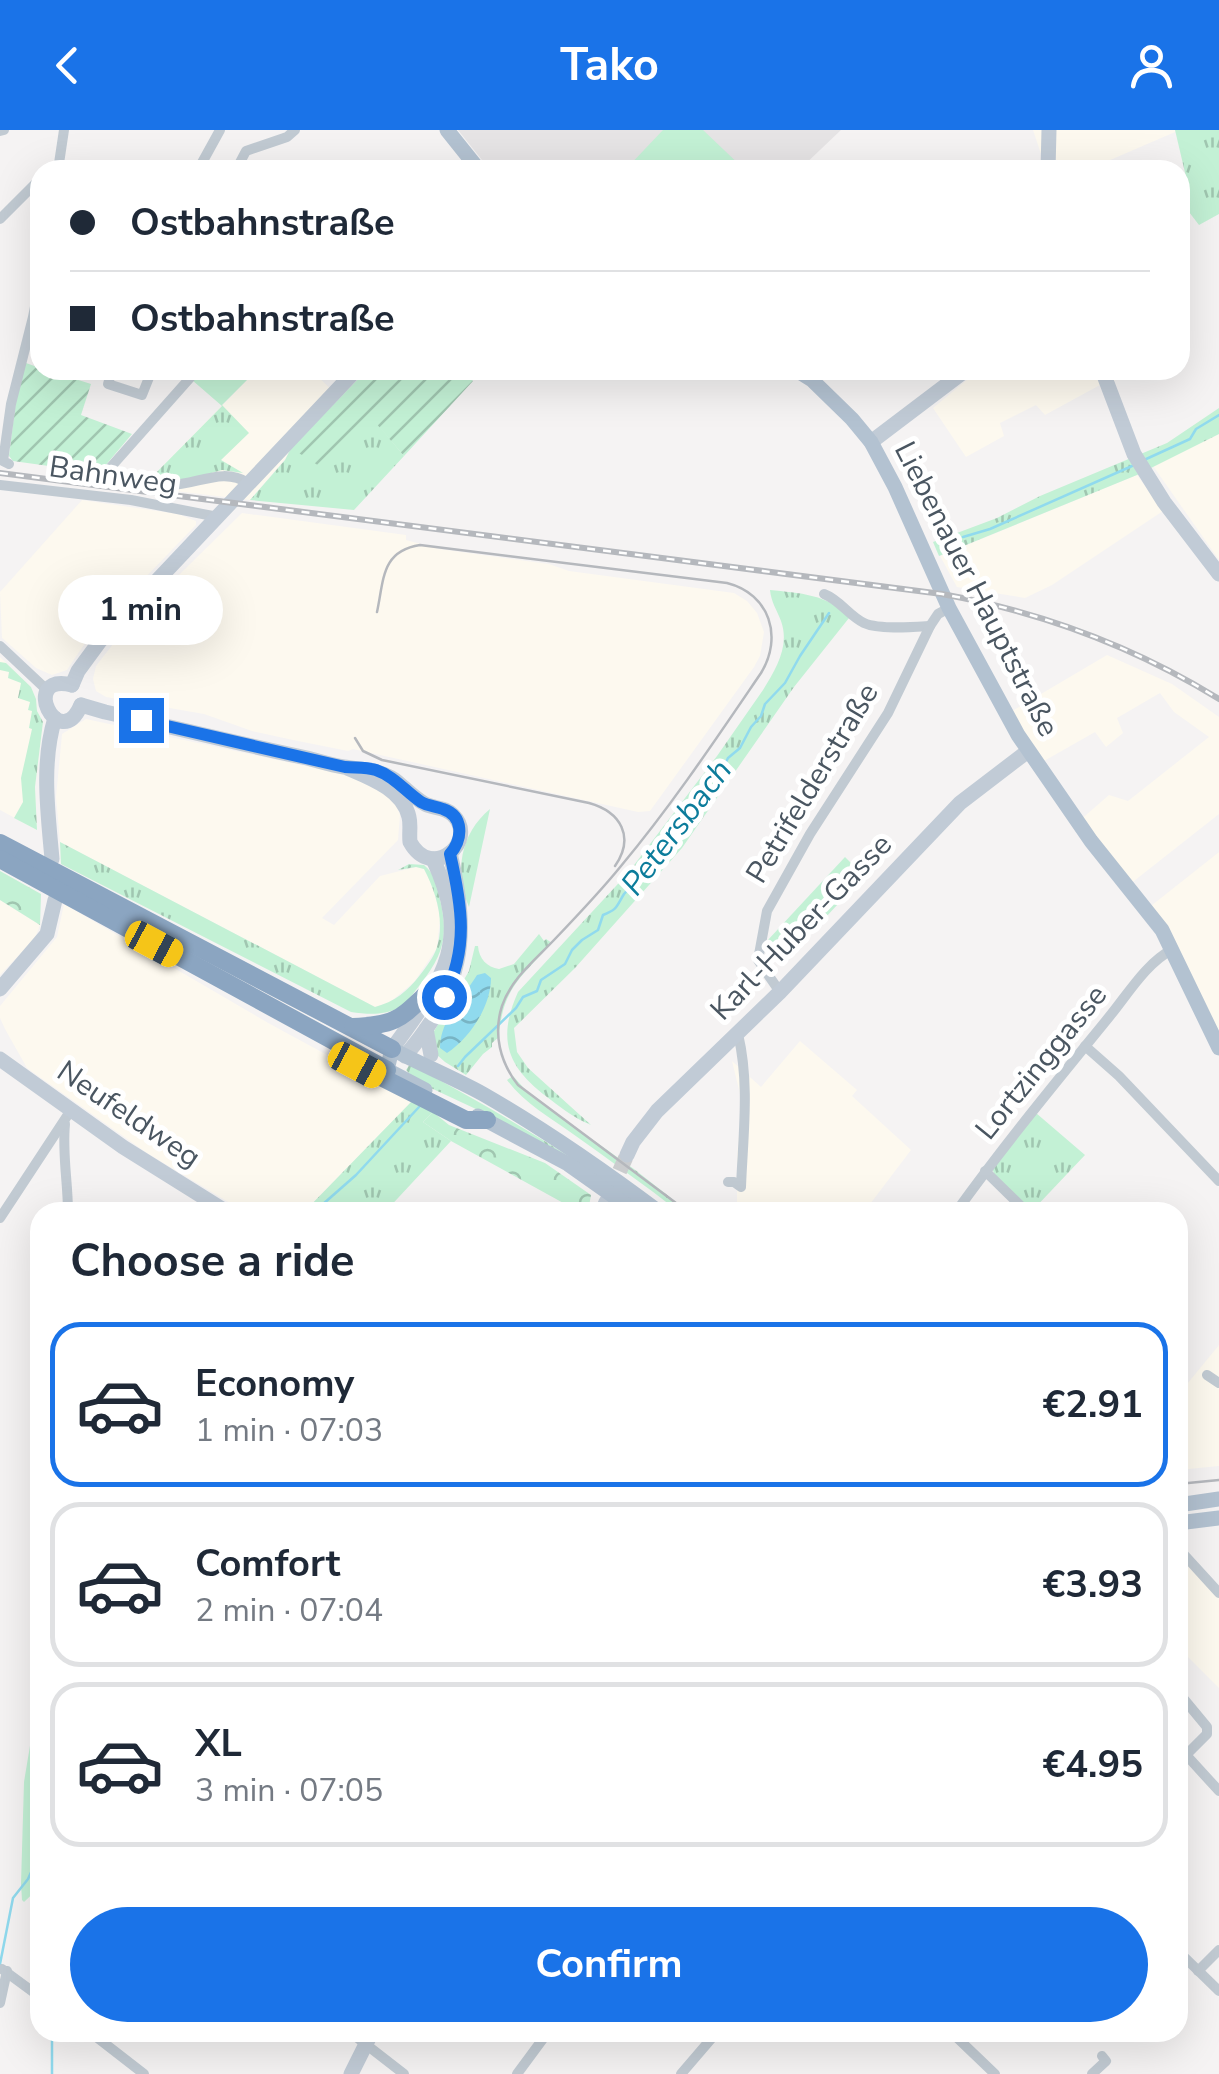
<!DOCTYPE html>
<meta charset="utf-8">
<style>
:root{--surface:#fff;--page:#f2f2f3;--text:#1f2937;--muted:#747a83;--line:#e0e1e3;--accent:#1a73e8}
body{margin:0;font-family:"Nunito Sans",sans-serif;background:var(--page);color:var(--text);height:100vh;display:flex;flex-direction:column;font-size:38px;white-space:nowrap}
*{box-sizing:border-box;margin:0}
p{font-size:32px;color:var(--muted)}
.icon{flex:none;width:55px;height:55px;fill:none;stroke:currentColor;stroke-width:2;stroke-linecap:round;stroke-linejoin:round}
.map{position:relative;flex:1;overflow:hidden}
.drawer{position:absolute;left:30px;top:1072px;width:1158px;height:840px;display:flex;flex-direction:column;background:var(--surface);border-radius:30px;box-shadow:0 10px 40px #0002}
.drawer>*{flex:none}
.top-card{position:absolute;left:30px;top:30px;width:1160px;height:220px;border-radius:30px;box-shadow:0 10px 40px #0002;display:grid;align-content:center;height:220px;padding:0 40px;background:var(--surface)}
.end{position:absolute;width:45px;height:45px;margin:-22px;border:12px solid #1a73e8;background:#fff;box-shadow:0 0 0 5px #fff}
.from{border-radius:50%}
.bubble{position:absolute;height:70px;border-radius:35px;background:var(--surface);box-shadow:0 10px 40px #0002;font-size:32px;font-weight:700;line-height:70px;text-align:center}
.car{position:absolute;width:30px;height:60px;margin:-30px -15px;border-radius:12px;box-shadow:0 0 8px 2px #0007;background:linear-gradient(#f5c518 24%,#345 0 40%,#f5c518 0 76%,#345 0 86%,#f5c518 0)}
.top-card b{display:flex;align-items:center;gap:35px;height:95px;font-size:38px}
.top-card b+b{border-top:2px solid var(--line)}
.top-card i{width:25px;height:25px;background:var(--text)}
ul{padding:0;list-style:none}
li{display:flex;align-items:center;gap:30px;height:165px;margin:0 20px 15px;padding:0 20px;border:5px solid var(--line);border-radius:30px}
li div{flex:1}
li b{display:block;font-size:38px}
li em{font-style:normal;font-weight:700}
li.active{border-color:var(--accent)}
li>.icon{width:90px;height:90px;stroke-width:1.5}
h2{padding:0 40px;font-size:45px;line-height:120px}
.primary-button{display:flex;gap:20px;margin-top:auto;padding:20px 40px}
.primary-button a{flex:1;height:115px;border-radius:60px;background:var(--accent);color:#fff;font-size:40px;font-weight:700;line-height:115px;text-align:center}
header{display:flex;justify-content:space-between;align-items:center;height:130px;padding:0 40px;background:var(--accent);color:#fff;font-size:45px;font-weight:700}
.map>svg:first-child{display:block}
.commercial{fill:#fdf9ef}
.education{fill:#e6e4e5}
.grass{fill:url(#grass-tufts)}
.forest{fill:url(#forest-crowns)}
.garden{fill:url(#garden-furrows)}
.pitch{fill:#c3f1d5}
.water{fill:url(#water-waves)}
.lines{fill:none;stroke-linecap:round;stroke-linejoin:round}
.stream{stroke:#90daee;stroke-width:2.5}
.secondary-tunnel{stroke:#caccce;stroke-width:15;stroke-dasharray:15 8;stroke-linecap:butt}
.street{stroke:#c1cad2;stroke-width:10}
.secondary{stroke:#c1cbd6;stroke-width:15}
.primary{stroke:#b3c2d1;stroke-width:15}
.highway{stroke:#8ba5c1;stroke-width:18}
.tram{stroke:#b5b8bd;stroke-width:2.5}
.rail-casing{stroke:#b5b8bd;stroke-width:6}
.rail{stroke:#fff;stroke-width:2.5;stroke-dasharray:8;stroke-linecap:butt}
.route{stroke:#1a73e8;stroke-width:12}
.labels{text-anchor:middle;stroke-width:10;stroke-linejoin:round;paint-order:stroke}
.street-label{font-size:30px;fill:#4a5661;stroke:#fff}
.water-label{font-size:32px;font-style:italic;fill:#0c7c9b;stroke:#fff}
</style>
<header><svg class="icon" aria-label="back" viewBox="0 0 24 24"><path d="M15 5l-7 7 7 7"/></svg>Tako<svg class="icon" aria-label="person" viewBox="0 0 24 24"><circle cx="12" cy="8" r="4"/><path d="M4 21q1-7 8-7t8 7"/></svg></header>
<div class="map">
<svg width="1219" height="1944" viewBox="0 0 1219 1944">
<defs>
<pattern id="grass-tufts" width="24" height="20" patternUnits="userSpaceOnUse" patternTransform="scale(2.5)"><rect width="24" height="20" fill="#c3f1d5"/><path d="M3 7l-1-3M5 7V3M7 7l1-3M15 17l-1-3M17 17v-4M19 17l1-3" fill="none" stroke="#a0c6b0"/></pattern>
<pattern id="forest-crowns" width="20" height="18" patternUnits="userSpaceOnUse" patternTransform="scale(2.5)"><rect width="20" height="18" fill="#c3f1d5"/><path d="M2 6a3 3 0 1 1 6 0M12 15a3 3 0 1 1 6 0" fill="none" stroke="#a0c6b0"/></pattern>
<pattern id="garden-furrows" width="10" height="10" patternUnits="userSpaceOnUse" patternTransform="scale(2.5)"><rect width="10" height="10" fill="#c3f1d5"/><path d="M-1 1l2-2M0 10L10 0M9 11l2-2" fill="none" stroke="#a0c6b0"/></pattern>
<pattern id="water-waves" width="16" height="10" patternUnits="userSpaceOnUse" patternTransform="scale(2.5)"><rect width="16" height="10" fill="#90daee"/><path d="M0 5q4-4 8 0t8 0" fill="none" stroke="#78b4c4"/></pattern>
</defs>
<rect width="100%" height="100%" fill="#f5f3f3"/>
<g class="commercial">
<polygon points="1033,0 1175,0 1175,2 1087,40 1043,40 1041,24"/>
<polygon points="257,240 311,240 339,267 291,318 285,329 250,370 142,357"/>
<polygon points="979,240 1110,240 1115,251 1100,255 1045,285 1036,275 1000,293 1004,306 966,327 933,278"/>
<polygon points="1219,304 1219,430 1153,336"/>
<polygon points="1137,345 1163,381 1052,455 1025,468 957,457 940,426"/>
<polygon points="82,370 178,384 196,391 196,395 92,503 67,540 52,545 36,538 2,508 0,462"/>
<polygon points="242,383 406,405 406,410 439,419 549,434 569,441 734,463 747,471 757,483 764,502 760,526 754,537 650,681 638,682 353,619 348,621 293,610 252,601 204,584 106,567 96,561 93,549 96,536 127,496"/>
<polygon points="1107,525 1172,554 1219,587 1219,684 1134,751 1126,754 1078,692 1109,665 1128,671 1209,607 1174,582 1160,563 1117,588 1123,603 1106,617 1095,602 1037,635 1007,584"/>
<polygon points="0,527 31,557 36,569 37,581 43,592 35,657 37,700 0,680"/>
<polygon points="86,589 352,646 386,665 395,673 400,685 398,710 322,788 334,795 380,746 416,737 424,739 434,759 440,788 437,818 414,852 390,872 375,877 60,712 56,667 62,604"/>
<polygon points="1219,722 1219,918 1147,779"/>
<polygon points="0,770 40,795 35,808 0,845"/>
<polygon points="64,774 270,894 412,971 304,1082 245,1082 147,1023 27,938 5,899 0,888 0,876 57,807"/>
<polygon points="800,911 857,960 852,966 911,1020 864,1082 737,1082 737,1026 742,972 732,931 761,957"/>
<polygon points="1219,1215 1219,1336 1178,1340 1178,1265"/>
<polygon points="1178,1418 1219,1463 1219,1558 1178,1517"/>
</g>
<polygon class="education" points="458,0 841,0 799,40 490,40"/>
<g class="grass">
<polygon points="1175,0 1219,0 1219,84 1199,95 1189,82 1187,51"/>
<polygon points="201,240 257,240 222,275 249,303 221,330 243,343 222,340 187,350 148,351 222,276 192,250"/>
<polygon points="1219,278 1219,304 1137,345 939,426 933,412 997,388 1040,366 1167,313"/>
<polygon points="375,291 404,326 354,380 250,370 285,330 291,318"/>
<path d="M 770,460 C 798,463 830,464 849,488 L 794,557 L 682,718 L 575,838 L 514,898 L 517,922 L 528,938 L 591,995 C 576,989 564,980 551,970 C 508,939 496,911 518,862 L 628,743 L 717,626 L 763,560 C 776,539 790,516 781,491 C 777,480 771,472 770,460 Z"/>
<polygon points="0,532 6,533 31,557 36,569 37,581 43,592 35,657 37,700 14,688 23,672 21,648 32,599 29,598 32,581 28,580 30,572 18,568 21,553 8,548 9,542 0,540"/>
<path d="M 490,679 L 469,777 C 454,742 460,704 490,679 Z"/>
<path d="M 60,712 L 375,877 C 394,872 408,861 420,845 C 426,837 434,827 437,817 C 445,791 436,762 424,739 L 416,737 L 398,740 L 409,734 L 424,735 C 435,744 437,755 440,769 C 449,808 443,825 419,856 C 413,864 407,873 398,878 C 383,886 366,884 351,882 L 61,734 Z"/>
<polygon points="845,727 864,746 787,829 767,811"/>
<path d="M 539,804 L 544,811 L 546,809 L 552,813 C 521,847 502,859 499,907 L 492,913 L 492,917 L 483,924 L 466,945 L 445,932 L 436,924 L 433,903 L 469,841 L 475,816 L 478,816 C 479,829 487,837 499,839 L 514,834 Z"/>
<path d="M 410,934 C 494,979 574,1027 652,1082 L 646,1082 L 493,987 L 418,952 L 406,940 Z"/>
<path d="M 513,946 L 531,966 L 634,1039 L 685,1079 L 679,1082 C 645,1055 609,1030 573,1004 C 549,987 524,973 507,950 Z"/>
<polygon points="412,971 433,982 423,992 451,1011 385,1082 304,1082"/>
<polygon points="1036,983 1085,1025 1032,1081 995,1046 992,1038"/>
<polygon points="40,1555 40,1757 24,1772 22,1770 21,1754 24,1652"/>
</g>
<g class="forest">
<polygon points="0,741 41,764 40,795 0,770"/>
<polygon points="433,982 449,995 545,1033 591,1065 588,1082 576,1082 576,1080 451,1011 423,992"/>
</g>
<g class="garden">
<polygon points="26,233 40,238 40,240 47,240 91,254 81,285 132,304 99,343 13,331 9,326 18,254"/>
<polygon points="367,240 462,240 473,251 404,326 375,292 327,341 291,318"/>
</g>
<polygon class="pitch" points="663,0 703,0 745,40 625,40"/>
<path class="water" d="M 485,843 L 491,848 C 491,876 470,908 447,923 L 440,918 C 440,890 463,868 477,845 Z"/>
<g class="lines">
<g class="stream">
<polyline points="1144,330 1190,309 1196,299 1219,285"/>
<polyline points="963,407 990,399 1132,336"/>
<path d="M 458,936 L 465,927 L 516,878 L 523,867 L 537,861 L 541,850 L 565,834 L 572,820 L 582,810 L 598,800 L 603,785 C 618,779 616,777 624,764 C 630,756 636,757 638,746 L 655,737 L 660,722 L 679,705 L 685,696 L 693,677 L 713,658 L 728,628 L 740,618 L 751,597 L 761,586 L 765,574 L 785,553 L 800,526 L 829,483"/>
<polyline points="314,1082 356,1045 419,977"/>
<polyline points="0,1834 13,1768 28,1749 37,1729 40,1716 34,1662 40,1611"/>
<polyline points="52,1902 52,1944"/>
</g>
<polyline class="secondary-tunnel" points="610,1062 627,1025"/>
<g class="street">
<polyline points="0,1 4,0"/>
<polyline points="58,40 64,0"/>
<polyline points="198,40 220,0"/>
<polyline points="236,40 246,21 287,7 295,0"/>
<polyline points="0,89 40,49"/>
<polyline points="112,240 108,254 142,265 152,240"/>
<polyline points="9,334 3,331 11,274 33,187 40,151"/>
<path d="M 102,347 C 124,350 146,355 168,355 C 196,356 222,336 248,353"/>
<polyline points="102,347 197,240"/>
<polyline points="0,355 131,370 218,387"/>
<path d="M 824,464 C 840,470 849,486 864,493 C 879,500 914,497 930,496"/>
<polyline points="0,516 48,561"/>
<polyline points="780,862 758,830 767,781 810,704 888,583 930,496 938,484 949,478"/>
<polyline points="1085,916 1119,946 1219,1051"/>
<path d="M 65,994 C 62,1023 68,1053 68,1082"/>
<polyline points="985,1041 1027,1082"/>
<path d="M 728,1052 L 734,1052 L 741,1057 C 743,1005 750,954 738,904"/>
<path d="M 956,1082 C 1004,1015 1057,951 1109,887 C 1128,864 1146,833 1173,819"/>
<polyline points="0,1088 71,980"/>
<polyline points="1207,1245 1219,1253"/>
<polyline points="1178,1418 1219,1463"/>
<polyline points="1178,1562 1207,1597 1207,1604 1186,1625"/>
<polyline points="1178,1616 1219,1661"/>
<polyline points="1178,1821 1219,1861"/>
<polyline points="2,1839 40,1867"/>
<polyline points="1198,1841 1219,1820"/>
<polyline points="0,1873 7,1841"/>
<polyline points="90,1902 144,1944"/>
<polyline points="350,1902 404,1944"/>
<polyline points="951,1902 995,1944"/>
<polyline points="517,1944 548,1902"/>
<polyline points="681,1944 717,1902"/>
<polyline points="1092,1944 1106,1931 1102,1926"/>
</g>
<g class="secondary">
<polyline points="1048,40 1049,0"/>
<polyline points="1102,240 1134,324 1164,372 1219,444"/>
<polyline points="871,312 966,240"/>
<polyline points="72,555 78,541 100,511 356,240"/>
<path d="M 72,555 C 18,542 59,626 81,575"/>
<path d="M 81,575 L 105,582 C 172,597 239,614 307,628 C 319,631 331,635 344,637 C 363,640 378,639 395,650 C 405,658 414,668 425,674 C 435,679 445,677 453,685 C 479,711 432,752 410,712 C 409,703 411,695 409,687 C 403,659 368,647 345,637"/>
<path d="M 52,729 C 48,683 41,633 55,588"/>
<polyline points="0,859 47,804 55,770"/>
<polyline points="426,899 431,925"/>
<path d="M 392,919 C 442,850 473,814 433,729"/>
<path d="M 405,926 C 464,858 470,808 450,723"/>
<polyline points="0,929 123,1017 227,1082"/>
<polyline points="627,1025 633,1012 657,981 780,862 960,673 1028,621"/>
<polyline points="602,1082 606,1072"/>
<polyline points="351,1944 372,1902"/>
</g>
<g class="primary">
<polyline points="447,0 479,40"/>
<polyline points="796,240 812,250 852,289 871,312 895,357 949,478 1018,605 1091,711 1162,800 1219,918"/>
<path d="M 387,940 L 392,919 C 422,935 454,948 483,964 C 544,999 603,1040 659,1082"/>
<polyline points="387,940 425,960"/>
<polyline points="478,986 568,1034 636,1082"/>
<polyline points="1178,1375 1219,1369"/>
<polyline points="1178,1393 1219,1388"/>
</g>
<g class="highway">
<polyline points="0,713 392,919"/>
<polyline points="0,729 387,940"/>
<path d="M 353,897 C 399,895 400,888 433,858"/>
<polyline points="369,941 466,990 487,990"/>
</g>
<g class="tram">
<path d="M 377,482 C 384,450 381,421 420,415 L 727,453 C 770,464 783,507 761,543 C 716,609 672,675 621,736 C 600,762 577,786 554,810 C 535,830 511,849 502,876 C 493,904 500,932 518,955 L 688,1082"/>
<path d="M 355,608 L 363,621 L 382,630 L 589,673 C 621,682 635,707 615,736"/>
<polyline points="1178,1354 1219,1350"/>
</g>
<defs>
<path id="rail" d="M 0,343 L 942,464 C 1041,482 1133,516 1219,569"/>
</defs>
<use href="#rail" class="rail-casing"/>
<use href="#rail" class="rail"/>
</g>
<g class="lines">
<path class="route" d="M 141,590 L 345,637 C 355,638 366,637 376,640 C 394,646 406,662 421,672 C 428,676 435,676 443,679 C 464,686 463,709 450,724 C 462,776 469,818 444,867"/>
</g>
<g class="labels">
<g class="street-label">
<text transform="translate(113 345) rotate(8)" y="10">Bahnweg</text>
<text transform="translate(977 459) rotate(63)" y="10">Liebenauer Hauptstraße</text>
<text transform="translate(812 653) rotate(-59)" y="10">Petrifelderstraße</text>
<text transform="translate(801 797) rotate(-46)" y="10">Karl-Huber-Gasse</text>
<text transform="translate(1041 932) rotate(-51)" y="10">Lortzinggasse</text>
<text transform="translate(129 984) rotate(34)" y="10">Neufeldweg</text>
</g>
<g class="water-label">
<text transform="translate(676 697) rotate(-53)" y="11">Petersbach</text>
</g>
</g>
</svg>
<i class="end from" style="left:444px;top:867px"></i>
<i class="end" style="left:141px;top:590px"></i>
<div class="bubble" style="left:58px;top:445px;width:165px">1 min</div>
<i class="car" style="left:154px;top:814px;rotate:118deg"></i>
<i class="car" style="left:357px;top:935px;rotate:118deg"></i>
<div class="top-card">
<b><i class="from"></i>Ostbahnstraße</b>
<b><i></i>Ostbahnstraße</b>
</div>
<section class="drawer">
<h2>Choose a ride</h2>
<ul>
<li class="active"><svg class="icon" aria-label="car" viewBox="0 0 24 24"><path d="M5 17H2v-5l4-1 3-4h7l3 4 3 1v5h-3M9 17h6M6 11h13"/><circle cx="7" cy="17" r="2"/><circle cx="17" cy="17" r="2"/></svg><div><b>Economy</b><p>1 min · 07:03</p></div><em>€2.91</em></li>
<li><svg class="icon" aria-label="car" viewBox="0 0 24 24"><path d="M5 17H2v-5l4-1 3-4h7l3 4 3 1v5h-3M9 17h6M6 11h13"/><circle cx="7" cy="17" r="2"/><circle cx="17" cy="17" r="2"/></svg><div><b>Comfort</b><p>2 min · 07:04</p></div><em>€3.93</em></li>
<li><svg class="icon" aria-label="car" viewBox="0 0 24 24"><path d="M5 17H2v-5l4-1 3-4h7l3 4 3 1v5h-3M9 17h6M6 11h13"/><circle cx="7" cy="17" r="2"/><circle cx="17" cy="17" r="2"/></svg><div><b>XL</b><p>3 min · 07:05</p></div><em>€4.95</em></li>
</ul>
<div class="primary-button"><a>Confirm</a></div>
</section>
</div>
